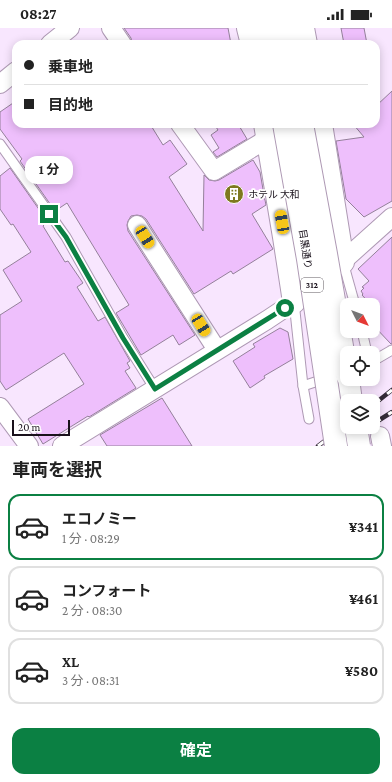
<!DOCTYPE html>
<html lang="ja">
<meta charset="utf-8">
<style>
:root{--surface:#fff;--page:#f6f6f6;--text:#222;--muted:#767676;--line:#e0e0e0;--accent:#0b8043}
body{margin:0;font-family:"Crimson Pro","Noto Sans JP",serif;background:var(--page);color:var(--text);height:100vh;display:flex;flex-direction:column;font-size:15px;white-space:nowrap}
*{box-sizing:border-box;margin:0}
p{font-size:13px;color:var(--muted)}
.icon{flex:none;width:22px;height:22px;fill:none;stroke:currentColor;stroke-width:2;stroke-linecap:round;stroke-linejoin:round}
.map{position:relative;height:418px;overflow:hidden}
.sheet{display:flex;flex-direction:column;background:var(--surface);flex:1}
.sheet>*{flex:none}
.guide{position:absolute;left:12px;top:12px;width:368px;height:88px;border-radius:12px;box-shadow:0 2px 10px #0003;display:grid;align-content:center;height:88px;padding:0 12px;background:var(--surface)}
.needle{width:26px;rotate:132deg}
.fabs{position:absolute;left:340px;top:270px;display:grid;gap:8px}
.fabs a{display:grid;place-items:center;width:40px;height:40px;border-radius:8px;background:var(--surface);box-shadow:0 2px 10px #0003;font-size:20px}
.scale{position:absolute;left:12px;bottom:10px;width:58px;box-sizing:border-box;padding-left:4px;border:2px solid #19111b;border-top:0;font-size:11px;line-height:14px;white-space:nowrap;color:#19111b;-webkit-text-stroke:3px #fff;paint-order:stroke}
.end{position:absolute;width:18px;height:18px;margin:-9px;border:5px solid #0b8043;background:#fff;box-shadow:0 0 0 2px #fff}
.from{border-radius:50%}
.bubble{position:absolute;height:28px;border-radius:12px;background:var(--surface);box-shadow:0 2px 10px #0003;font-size:13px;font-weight:700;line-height:28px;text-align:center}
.car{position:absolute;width:12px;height:24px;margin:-12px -6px;border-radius:5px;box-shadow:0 0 3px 1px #0007;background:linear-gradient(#f5c518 24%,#345 0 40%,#f5c518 0 76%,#345 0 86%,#f5c518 0)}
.guide b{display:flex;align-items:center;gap:14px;height:38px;font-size:15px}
.guide b+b{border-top:1px solid var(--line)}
.guide i{width:10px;height:10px;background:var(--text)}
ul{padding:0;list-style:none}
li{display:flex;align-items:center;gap:12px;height:66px;margin:0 8px 6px;padding:0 4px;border:2px solid var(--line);border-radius:12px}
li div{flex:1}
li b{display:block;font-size:15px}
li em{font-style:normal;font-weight:700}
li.active{border-color:var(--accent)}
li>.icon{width:36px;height:36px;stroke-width:1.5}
h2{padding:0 12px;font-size:18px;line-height:48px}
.button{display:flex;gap:8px;margin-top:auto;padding:8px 12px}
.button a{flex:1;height:46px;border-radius:12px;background:var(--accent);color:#fff;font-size:16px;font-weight:700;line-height:46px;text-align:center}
.status{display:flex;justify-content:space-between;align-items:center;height:28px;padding:0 20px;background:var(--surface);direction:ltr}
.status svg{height:11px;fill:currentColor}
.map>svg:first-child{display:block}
.building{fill:#eebffc;stroke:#94809a}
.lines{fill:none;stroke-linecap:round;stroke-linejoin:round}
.lane-casing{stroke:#ae99b4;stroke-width:11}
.street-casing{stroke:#ae99b4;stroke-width:20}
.primary-casing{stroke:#ae99b4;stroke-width:24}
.lane{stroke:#fff;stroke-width:9}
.street{stroke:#fff;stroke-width:18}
.primary{stroke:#fff;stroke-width:22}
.rail-casing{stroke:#342b37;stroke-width:4.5}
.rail{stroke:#fff;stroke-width:3;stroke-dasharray:9;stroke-linecap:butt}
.primary-bridge-casing{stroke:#ae99b4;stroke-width:24;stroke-linecap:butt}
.primary-bridge{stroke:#fff;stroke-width:22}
.route{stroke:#0b8043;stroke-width:5}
.labels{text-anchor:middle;stroke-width:3.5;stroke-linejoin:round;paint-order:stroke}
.shield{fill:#fff;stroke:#5e585f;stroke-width:1}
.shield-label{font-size:9px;font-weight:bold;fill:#19111b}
.poi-label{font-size:10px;fill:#19111b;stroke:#fff;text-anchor:start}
.street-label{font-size:10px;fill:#19111b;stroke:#fff}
</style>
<div class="status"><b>08:27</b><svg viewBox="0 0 49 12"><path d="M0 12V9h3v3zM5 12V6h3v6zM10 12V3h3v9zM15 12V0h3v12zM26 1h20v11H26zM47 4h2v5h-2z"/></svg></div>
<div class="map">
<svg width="392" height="418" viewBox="0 0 392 418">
<rect width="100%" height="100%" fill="#f8e6fe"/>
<g class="building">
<polygon points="124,0 228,0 231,16 132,16 131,10"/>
<polygon points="341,0 364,0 367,16 344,16"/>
<polygon points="392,63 392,173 364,189 346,171 336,113 364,109 353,96 376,96 376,78"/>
<polygon points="16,73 16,96 150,96 163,117 170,112 187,136 169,149 203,203 204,147 209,152 215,153 219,152 253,132 260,144 264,167 262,167 265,172 266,177 252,186 273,221 233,246 231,243 194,266 146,191 142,188 137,187 131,188 128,193 127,197 128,203 195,307 179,317 173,307 141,327 116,285 129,277 67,175 55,183 20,133 22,131 0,101 0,84"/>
<polygon points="214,96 238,96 247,111 217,129 213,124 219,120 211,107 218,102"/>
<polygon points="10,140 45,190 43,192 45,196 43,198 65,234 68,233 83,255 77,259 98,293 105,289 130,333 127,335 130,340 125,343 136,360 89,389 88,388 43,416 28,391 84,356 64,325 6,362 0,353 0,287 22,273 3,242 31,224 13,196 11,197 0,181 0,148"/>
<polygon points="392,209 392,316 391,316 373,297 373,277 371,277 362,267 363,266 361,263 364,260 362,259 369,253 358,241"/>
<polygon points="280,300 288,304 293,331 264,348 265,350 250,360 233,333 255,319 253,316"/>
<polygon points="162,370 192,418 107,418 100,407"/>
</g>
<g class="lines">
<defs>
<g id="lane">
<polyline points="0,116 66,209 123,310 155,361"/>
<polyline points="343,234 355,277"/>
<polyline points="294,274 303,358 309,391"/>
<polyline points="362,303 367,325"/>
<polyline points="373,333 392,322"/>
<polyline points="303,358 327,350"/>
</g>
<g id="street">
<polyline points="111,0 122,16"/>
<polyline points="50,16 70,0"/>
<polyline points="0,56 16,43"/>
<polyline points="180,96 214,143 267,111"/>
<polyline points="137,197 217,322"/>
<polyline points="334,241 392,189"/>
<polyline points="0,379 29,418"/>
<polyline points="380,408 382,418"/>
<polyline points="62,418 267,292 294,274 305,265"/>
</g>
<g id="primary">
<polyline points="248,0 252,16"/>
<polyline points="267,0 270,16"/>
<polyline points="284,0 287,16"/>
<polyline points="303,0 306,16"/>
<polyline points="265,96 284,209 294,274"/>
<polyline points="321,96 343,234"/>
<polyline points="348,351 351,373"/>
</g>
</defs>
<use href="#lane" class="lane-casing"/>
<use href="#street" class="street-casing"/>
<use href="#primary" class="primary-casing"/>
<use href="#lane" class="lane"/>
<use href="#street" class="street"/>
<use href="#primary" class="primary"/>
<defs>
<g id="rail">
<polyline points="373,377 392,362"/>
<polyline points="373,396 392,384"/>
<polyline points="318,418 347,396"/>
<polyline points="337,418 368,399"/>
</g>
</defs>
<use href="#rail" class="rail-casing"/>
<use href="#rail" class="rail"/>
<defs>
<g id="primary-bridge">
<polyline points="284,96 308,231 336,418"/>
<polyline points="302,96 326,226 347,347"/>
<polyline points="356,399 359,418"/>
</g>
</defs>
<use href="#primary-bridge" class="primary-bridge-casing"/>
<use href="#primary-bridge" class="primary-bridge"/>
</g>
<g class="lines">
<polyline class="route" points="49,186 66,209 123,310 155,361 285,280"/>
</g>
<defs>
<symbol id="building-disc" viewBox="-11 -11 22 22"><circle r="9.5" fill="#7e791f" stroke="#fff"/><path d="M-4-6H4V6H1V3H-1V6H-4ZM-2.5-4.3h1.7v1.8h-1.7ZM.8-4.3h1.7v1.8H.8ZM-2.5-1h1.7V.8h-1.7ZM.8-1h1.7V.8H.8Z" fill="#fff"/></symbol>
</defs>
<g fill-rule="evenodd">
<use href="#building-disc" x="223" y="155" width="22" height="22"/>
</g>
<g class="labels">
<rect class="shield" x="301" y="250" width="22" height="14" rx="3"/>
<g class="shield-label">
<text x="312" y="260">312</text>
</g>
<g class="poi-label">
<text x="248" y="170">ホテル 大和</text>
</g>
<g class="street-label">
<text transform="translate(306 221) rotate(81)" y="4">目黒通り</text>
</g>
</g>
</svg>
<div class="fabs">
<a><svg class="needle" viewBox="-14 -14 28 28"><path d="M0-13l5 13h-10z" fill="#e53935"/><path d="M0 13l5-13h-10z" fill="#767676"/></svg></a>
<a><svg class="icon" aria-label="locate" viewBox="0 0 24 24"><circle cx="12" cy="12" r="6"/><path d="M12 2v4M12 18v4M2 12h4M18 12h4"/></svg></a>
<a><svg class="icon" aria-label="layers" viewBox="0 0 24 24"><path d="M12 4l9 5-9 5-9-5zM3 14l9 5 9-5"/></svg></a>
</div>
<div class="scale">20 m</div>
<i class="end from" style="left:285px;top:280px"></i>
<i class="end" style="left:49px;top:186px"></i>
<div class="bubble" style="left:25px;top:128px;width:48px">1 分</div>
<i class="car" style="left:282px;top:194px;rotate:350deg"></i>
<i class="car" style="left:145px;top:209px;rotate:148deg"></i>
<i class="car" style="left:201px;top:297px;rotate:148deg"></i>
<div class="guide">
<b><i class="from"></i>乗車地</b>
<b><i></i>目的地</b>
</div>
</div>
<section class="sheet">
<h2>車両を選択</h2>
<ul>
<li class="active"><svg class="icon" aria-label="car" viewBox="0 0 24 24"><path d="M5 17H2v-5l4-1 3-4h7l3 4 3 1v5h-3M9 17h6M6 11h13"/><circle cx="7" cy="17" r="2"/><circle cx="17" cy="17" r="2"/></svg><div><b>エコノミー</b><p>1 分 · 08:29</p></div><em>¥341</em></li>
<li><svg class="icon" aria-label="car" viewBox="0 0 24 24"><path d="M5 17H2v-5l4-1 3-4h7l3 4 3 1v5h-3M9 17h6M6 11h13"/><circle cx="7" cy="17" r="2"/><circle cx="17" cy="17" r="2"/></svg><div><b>コンフォート</b><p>2 分 · 08:30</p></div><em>¥461</em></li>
<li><svg class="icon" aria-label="car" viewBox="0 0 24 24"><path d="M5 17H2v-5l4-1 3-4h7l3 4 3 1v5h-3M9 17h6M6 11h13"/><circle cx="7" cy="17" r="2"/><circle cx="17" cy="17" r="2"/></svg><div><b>XL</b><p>3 分 · 08:31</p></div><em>¥580</em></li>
</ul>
<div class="button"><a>確定</a></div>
</section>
